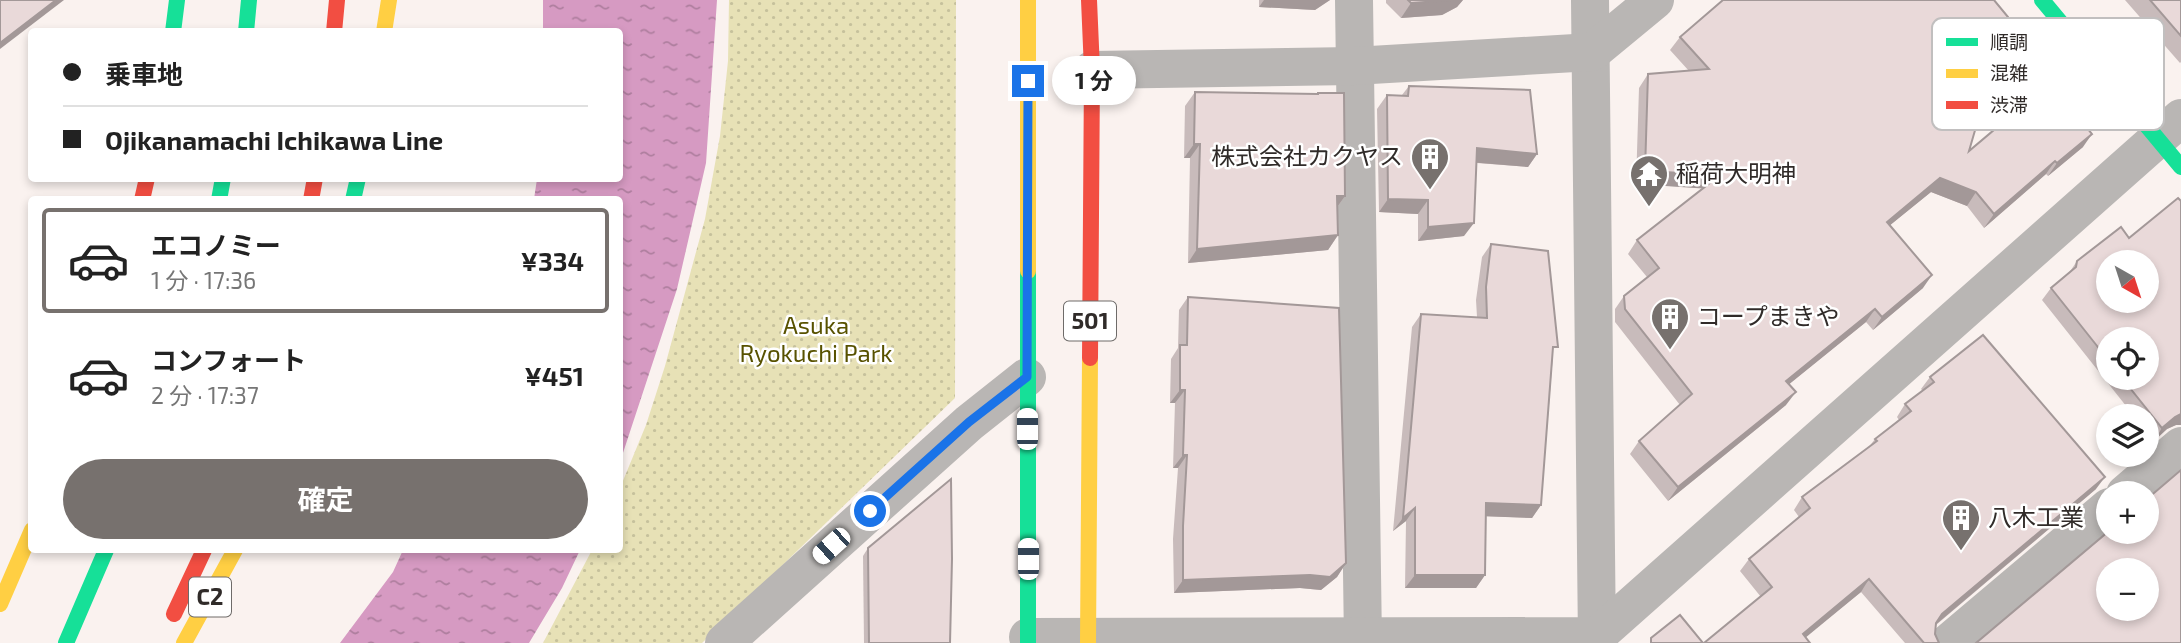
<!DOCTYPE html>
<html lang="ja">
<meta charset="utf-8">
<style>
:root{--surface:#fff;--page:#f2f2f2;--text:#222;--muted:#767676;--line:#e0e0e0;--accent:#77716e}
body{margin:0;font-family:"Exo 2","Noto Sans JP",sans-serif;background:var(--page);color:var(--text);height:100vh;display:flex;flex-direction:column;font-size:26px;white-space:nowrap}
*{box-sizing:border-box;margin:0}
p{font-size:23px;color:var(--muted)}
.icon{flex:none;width:38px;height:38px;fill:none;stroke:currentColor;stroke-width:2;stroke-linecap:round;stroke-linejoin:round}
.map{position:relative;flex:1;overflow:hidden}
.panel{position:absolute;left:28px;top:196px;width:595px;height:357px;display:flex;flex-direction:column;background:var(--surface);border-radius:7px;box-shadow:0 4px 10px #0003}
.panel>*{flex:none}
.hud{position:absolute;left:28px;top:28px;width:595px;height:154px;border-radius:7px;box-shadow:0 4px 10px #0003;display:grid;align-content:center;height:154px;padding:0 35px;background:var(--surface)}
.needle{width:46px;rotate:141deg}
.tools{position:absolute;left:2096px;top:250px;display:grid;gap:14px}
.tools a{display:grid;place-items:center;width:63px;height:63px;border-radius:50%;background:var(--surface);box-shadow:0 4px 10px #0003;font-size:35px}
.end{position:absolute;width:32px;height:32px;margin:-16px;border:9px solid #1a73e8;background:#fff;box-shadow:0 0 0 4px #fff}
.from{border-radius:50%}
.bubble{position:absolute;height:49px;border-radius:24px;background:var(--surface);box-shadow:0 4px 10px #0003;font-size:23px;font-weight:700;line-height:49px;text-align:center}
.car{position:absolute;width:21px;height:42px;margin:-21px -10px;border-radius:9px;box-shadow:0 0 5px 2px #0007;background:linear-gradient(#fff 24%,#345 0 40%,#fff 0 76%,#345 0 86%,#fff 0)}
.hud b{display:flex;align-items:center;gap:24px;height:66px;font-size:26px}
.hud b+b{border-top:2px solid var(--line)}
.hud i{width:18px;height:18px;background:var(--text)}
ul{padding:12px 0 0;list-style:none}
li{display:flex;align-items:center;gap:21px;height:105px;margin:0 14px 10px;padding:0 21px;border:4px solid transparent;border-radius:7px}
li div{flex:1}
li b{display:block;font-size:26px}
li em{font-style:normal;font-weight:700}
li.current{border-color:var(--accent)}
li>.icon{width:63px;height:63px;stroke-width:1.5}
.cta{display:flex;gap:14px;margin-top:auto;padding:14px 35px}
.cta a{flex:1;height:80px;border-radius:42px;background:var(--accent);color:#fff;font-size:28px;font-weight:700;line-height:80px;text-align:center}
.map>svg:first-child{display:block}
.park{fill:url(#park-dots)}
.water{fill:url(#water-ripples)}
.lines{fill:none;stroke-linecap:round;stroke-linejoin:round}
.street{stroke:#b9b6b4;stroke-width:38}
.fast{stroke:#16e098;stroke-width:16}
.slow{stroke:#ffcf43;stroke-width:16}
.jam{stroke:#f24e42;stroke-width:16}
.wall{fill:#c8bbbb;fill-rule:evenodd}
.shaded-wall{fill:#a39898}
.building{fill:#e9d9d9;stroke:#a39898;stroke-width:2;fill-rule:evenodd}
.route{stroke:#1a73e8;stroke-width:9}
.labels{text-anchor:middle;stroke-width:5;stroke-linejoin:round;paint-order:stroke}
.shield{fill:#fff;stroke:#6e6b69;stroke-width:2}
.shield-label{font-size:23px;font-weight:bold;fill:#302b29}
.poi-label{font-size:24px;fill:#302b29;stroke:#fff;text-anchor:start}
.park-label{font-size:24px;fill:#585200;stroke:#fff}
.key{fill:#fff;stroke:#c1bfbf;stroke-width:2}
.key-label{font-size:19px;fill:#302b29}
</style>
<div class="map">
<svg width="2181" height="643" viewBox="0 0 2181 643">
<defs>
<pattern id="park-dots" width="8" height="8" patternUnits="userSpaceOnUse" patternTransform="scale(1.75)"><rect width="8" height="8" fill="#e7e1b6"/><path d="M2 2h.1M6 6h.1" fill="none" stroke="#c6c19c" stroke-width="1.8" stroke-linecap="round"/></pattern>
<pattern id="water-ripples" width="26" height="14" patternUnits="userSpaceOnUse" patternTransform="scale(1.75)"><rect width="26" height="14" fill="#d69ac2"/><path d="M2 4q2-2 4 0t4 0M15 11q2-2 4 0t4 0" fill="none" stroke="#ae7e9e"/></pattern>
</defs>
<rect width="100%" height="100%" fill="#faf2ef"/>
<polygon class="park" points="729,0 956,0 955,398 702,643 543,643 592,550 620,550 620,488 646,425 665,366 705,219 720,136 728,61"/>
<g class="water">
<polygon points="543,0 717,0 706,163 677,289 620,462 620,200 534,199 537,179 620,178 620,32 543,31"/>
<polygon points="403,550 580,550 562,588 529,643 340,643 393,572"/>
</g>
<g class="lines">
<g class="street">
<polyline points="1354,0 1363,643"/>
<polyline points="1590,0 1597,643"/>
<polyline points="1092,70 1354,66 1592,52 1655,0"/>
<polyline points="2125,494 2181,446"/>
<polyline points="1028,637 1597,636 2181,118"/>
<polyline points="724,643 969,423 1027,377"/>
<polyline points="1948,643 2109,507"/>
</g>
<g class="fast">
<polyline points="2042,0 2181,167"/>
<polyline points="173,32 177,0"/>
<polyline points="246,32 249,0"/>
<polyline points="219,200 223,178"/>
<polyline points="353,200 358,178"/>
<polyline points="1028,271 1028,643"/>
<polyline points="66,643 106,550"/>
</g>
<g class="slow">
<polyline points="1028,0 1028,271"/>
<polyline points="384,32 389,0"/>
<polyline points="0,604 32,530"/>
<polyline points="184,643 235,550"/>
<polyline points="1088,643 1090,358"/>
</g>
<g class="jam">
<polyline points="1089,0 1092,70 1090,358"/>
<polyline points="334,32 337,0"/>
<polyline points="142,200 147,178"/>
<polyline points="311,200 315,178"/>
<polyline points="174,614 204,550"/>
</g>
</g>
<g class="wall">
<polygon points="1259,0 1330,0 1315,10 1259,7"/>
<polygon points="1386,0 1463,0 1457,7 1442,15 1401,18 1386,3"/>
<polygon points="2125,0 2181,0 2181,62 2180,63"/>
<polygon points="1680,37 1969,151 2092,113 2082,122 2083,147 2048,176 2046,174 1984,228 1967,206 1931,192 1890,225 1923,288 1873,330 1866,322 1789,384 1786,405 1668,501 1630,454 1639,441 1680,405 1615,322 1615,309 1624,296 1647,277 1628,254 1637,240 1703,188 1636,184 1639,88 1648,74 1689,71 1670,50"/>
<polygon points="1409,86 1537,154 1528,167 1477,163 1464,236 1418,241 1418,214 1379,212 1377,109 1387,95 1402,95"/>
<polygon points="1195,92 1316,94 1318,93 1345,196 1337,208 1338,235 1328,250 1188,263 1190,158 1184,158 1185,106"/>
<path d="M 2129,238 L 2176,425 L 2167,429 L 2154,441 L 2147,433 L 2147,416 L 2134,416 L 2042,300 L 2051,288 L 2069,273 L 2077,261 ZM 2109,340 L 2147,378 L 2109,378 Z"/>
<polygon points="1491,244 1553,355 1541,505 1532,518 1486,516 1485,575 1476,588 1405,588 1406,521 1393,531 1412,327 1421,314 1477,317 1476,300 1482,257"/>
<polygon points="1188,297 1346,563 1337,577 1321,590 1300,588 1174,593 1173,539 1178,468 1173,468 1175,403 1170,403 1171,359 1178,348 1179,310"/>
<polygon points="1930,377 2096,489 1936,625 1935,634 1939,643 1905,643 1861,592 1805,637 1761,597 1740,571 1749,559 1799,517 1794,510 1802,497 1868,448 1875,439 1899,420 1897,417 1905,404 1923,391 1921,389"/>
<polygon points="868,548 950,643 864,643 863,556"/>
</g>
<g class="shaded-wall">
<polygon points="56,0 64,0 0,49 0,43"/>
<polygon points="1264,0 1330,0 1315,10 1259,7"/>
<polygon points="1453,0 1463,0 1457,7 1442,15 1401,18 1411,3"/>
<polygon points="2102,100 2092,113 2070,131 2079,118"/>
<polygon points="2092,134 2083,147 2048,176 2057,163"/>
<polygon points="1194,144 1200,144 1190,158 1184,158"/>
<polygon points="1477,148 1537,154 1528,167 1468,162"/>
<polygon points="2055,161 2046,174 1984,228 1994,214"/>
<polygon points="1645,171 1720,175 1710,189 1636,184"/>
<polygon points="1940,178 1976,192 1967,206 1931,192 1878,235 1887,222"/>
<polygon points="1337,196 1345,196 1335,210"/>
<polygon points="1388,199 1428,200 1418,214 1379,212"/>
<polygon points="1474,223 1464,236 1418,241 1428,227"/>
<polygon points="1338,235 1328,250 1188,263 1197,249"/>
<polygon points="1932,275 1923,288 1873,330 1882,317"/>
<polygon points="1875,309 1866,322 1777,394 1786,381"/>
<polygon points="1180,390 1185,390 1175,403 1170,403"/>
<polygon points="1796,392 1786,405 1668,501 1678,487"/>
<polygon points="2181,414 2181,425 2176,425 2167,429 2154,441 2162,428 2175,417"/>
<polygon points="1183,455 1187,455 1178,468 1173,468"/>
<polygon points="2105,477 2096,489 1933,627 1942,614"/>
<polygon points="1486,503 1541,505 1532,518 1477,516"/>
<polygon points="1415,508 1406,521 1393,531 1403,518"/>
<polygon points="1346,563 1337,577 1321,590 1300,588 1174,593 1183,580"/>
<polygon points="1415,575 1485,575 1476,588 1405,588"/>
<polygon points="1869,579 1861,592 1799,643 1803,634"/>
</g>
<g class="building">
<polygon points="0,0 56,0 0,43"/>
<polygon points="1408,0 1453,0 1411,3"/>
<polygon points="1723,0 1994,0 2008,17 1969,151 2072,64 2102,100 2079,118 2092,134 2057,163 2055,161 1994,214 1976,192 1940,178 1887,222 1932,275 1882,317 1875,309 1786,381 1796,392 1678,487 1639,441 1692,394 1625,309 1624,296 1659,268 1637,240 1720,175 1645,171 1648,74 1709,69 1680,37"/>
<polygon points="2150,0 2181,0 2181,36"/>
<polygon points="1409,86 1530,90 1537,154 1477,148 1474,223 1428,227 1428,200 1388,199 1387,95 1408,96"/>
<polygon points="1195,92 1318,94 1318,93 1344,93 1345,196 1337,196 1338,235 1197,249 1200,144 1194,144"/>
<path d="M 2178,198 L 2181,201 L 2181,414 L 2175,417 L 2162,428 L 2122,378 L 2147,378 L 2147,340 L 2109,340 L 2109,361 L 2051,288 L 2076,267 L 2077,261 L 2121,227 L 2129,238 ZM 2109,262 L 2147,262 L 2147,301 L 2109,301 Z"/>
<polygon points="1491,244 1548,251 1558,347 1553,347 1541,505 1486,503 1485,575 1415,575 1415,508 1403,518 1421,314 1487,318 1486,287"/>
<polygon points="1188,297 1339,308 1346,563 1330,577 1310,575 1183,580 1183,526 1187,455 1183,455 1185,390 1180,390 1180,345 1187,345"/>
<polygon points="1983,335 2105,477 1942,614 1936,623 1935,634 1939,643 1924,643 1869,579 1803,634 1810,643 1704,643 1772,587 1749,559 1810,508 1802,497 1877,441 1875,439 1911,411 1905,404 1934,382 1930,377"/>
<path d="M 2181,470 L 2181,643 L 1976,643 L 2109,531 L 2109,532 L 2147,532 L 2147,499 ZM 2109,570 L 2147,570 L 2147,609 L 2109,609 Z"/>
<polygon points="951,479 952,559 950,643 869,643 868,548"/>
<polygon points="1680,615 1703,643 1651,643 1651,638"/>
</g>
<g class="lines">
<polyline class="route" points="870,511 969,422 1027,377 1028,81"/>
</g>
<defs>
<symbol id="building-pin" viewBox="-11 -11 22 30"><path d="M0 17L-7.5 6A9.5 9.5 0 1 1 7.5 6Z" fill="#77716e" stroke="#fff"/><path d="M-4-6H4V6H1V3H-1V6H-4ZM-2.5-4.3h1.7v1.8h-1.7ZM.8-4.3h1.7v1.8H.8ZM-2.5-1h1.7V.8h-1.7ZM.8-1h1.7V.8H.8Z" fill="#fff"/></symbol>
<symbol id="temple-pin" viewBox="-11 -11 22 30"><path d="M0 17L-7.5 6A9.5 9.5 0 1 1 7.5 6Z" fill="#77716e" stroke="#fff"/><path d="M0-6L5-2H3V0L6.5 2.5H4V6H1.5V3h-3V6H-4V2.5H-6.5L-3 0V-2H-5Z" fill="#fff"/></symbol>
</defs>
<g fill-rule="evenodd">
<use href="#building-pin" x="1408" y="135" width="44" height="60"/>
<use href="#temple-pin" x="1627" y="152" width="44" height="60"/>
<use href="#building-pin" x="1648" y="295" width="44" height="60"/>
<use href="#building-pin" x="1939" y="496" width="44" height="60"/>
</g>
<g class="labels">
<g class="shield">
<rect x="1064" y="301.5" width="52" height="39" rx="5"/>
<rect x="189" y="577.5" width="42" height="39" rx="5"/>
</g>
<g class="shield-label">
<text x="1090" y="329">501</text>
<text x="210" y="605">C2</text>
</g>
<g class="poi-label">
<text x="1403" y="165" text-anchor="end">株式会社カクヤス</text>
<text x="1676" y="182">稲荷大明神</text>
<text x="1697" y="325">コープまきや</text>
<text x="1988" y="526">八木工業</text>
</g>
<g class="park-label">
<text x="816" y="334">Asuka<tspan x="816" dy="28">Ryokuchi Park</tspan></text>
</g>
</g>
<rect x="1932" y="18" width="232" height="112" rx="10" class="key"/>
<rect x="1946" y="38" width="32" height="8" fill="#16e098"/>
<rect x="1946" y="69" width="32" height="9" fill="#ffcf43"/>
<rect x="1946" y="101" width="32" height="8" fill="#f24e42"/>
<g class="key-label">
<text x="1990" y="49">順調</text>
<text x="1990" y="80">混雑</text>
<text x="1990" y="112">渋滞</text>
</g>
</svg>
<div class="tools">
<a><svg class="needle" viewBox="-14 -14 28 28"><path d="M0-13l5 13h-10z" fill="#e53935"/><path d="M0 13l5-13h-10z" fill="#767676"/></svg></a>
<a><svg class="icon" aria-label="locate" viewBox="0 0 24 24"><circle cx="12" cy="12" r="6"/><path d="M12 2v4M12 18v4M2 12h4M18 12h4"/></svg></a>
<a><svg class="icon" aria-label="layers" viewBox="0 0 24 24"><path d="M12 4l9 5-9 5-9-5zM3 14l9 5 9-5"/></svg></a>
<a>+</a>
<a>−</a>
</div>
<i class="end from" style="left:870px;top:511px"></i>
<i class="end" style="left:1028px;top:81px"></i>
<div class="bubble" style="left:1052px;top:56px;width:84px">1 分</div>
<i class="car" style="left:1027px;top:429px;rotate:0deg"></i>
<i class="car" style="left:831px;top:546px;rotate:228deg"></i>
<i class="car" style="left:1028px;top:559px;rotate:0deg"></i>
<div class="hud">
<b><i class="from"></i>乗車地</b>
<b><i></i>Ojikanamachi Ichikawa Line</b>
</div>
<section class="panel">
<ul>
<li class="current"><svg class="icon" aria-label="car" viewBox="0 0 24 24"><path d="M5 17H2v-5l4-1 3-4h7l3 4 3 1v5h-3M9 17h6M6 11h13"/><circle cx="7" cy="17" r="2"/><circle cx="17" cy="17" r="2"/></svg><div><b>エコノミー</b><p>1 分 · 17:36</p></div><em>¥334</em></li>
<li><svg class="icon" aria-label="car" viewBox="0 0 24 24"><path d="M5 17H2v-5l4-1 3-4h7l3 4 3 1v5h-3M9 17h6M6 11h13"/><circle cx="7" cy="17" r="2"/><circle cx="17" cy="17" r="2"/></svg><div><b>コンフォート</b><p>2 分 · 17:37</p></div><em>¥451</em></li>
</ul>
<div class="cta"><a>確定</a></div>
</section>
</div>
